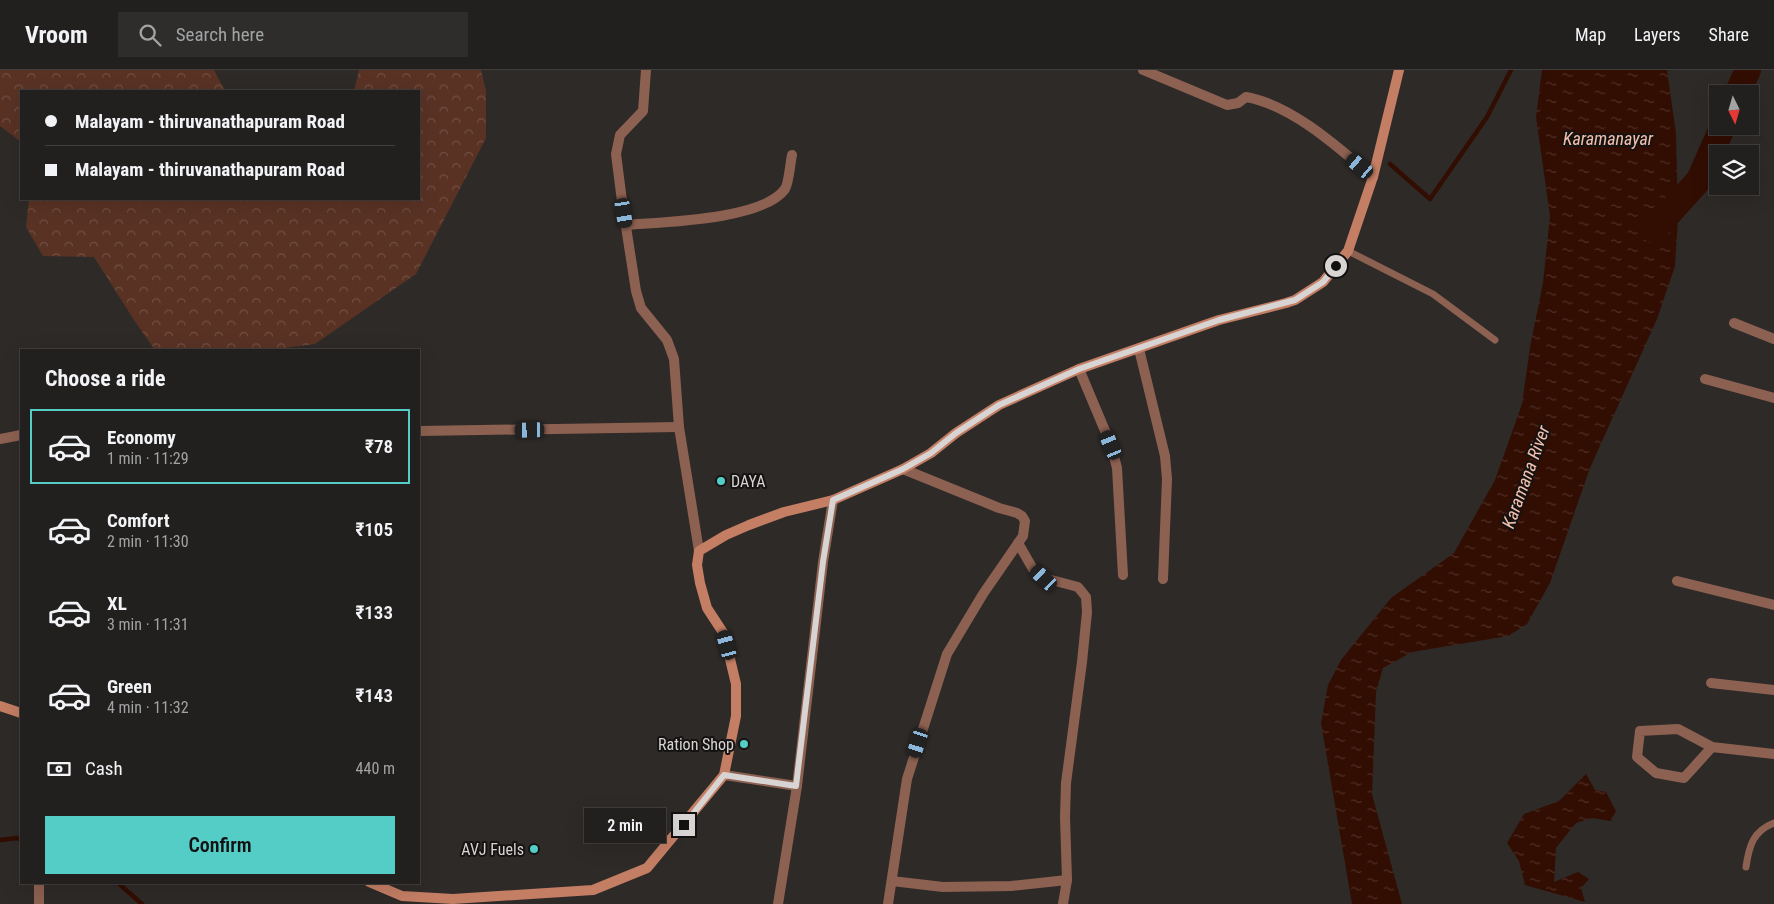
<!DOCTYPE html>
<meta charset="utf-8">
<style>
:root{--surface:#22201e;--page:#2e2d2b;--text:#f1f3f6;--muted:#a2a3a4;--line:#3f3e3c;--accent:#54cdc7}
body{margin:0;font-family:"Roboto Condensed",sans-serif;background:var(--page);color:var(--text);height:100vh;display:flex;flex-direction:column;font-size:19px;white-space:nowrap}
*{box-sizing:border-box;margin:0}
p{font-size:16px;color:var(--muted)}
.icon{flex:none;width:28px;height:28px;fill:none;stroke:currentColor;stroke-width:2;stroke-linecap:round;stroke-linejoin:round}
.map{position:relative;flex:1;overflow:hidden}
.panel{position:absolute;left:20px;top:279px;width:400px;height:535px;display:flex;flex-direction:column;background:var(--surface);border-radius:0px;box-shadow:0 5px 20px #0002,0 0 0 1px var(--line)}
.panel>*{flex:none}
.top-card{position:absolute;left:20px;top:20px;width:400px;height:110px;border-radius:0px;box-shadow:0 5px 20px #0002,0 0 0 1px var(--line);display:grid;align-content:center;height:110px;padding:0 25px;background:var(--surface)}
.needle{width:32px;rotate:175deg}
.fabs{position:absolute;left:1709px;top:15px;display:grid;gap:10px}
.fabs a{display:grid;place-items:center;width:50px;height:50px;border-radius:0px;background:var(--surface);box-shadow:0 5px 20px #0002,0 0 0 1px var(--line);font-size:25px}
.end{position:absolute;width:22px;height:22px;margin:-11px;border:6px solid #d7d4d3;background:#111;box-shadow:0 0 0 2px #111}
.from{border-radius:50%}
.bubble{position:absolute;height:35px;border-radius:0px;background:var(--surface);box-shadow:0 5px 20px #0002,0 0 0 1px var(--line);font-size:16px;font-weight:600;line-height:35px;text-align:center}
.car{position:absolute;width:15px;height:30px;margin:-15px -8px;border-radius:6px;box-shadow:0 0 4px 1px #0007;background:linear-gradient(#222 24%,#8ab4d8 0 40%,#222 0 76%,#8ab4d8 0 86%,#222 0)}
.top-card b{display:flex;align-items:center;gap:18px;height:48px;font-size:19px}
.top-card b+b{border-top:1px solid var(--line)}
.top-card i{width:12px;height:12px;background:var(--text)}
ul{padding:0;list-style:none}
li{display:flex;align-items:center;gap:15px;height:75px;margin:0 10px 8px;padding:0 15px;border:2px solid transparent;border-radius:0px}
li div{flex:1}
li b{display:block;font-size:19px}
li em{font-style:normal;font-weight:600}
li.current{border-color:var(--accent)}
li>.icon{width:45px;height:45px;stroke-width:1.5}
h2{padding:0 25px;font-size:22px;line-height:60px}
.pay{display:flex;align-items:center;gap:12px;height:55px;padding:0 25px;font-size:19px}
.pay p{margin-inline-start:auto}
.action{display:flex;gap:10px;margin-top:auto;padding:10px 25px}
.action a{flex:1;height:58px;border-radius:0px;background:var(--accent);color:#111;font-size:20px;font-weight:600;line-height:58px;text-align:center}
header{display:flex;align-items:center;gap:30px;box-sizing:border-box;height:70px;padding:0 25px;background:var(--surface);border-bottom:1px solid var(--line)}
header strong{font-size:24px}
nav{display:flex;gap:28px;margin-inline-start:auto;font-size:18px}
.search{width:350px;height:45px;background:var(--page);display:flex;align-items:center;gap:12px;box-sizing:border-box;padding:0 18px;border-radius:0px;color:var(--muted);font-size:19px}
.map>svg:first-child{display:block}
.forest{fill:url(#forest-crowns)}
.water{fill:url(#water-ripples)}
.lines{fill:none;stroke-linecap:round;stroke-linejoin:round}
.stream{stroke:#320d02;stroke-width:4.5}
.river{stroke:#320d02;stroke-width:26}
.service{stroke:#8d6151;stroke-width:7}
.minor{stroke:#8d6151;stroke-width:10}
.tertiary{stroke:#8d6151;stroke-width:10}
.secondary{stroke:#c47e64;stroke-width:10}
.route{stroke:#d7d4d3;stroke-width:6}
.poi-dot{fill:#54cdc7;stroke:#151312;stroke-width:2}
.labels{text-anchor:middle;stroke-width:4;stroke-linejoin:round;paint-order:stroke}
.poi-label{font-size:16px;fill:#d7d4d3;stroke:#151312;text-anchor:end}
.water-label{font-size:18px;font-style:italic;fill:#f4c0ad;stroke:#151312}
</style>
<header>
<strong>Vroom</strong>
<div class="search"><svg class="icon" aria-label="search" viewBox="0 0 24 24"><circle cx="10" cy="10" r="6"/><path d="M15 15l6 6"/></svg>Search here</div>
<nav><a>Map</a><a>Layers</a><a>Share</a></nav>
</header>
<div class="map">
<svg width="1774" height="834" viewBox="0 0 1774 834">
<defs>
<pattern id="forest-crowns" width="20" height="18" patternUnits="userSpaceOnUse" patternTransform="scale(1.25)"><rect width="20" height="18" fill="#593224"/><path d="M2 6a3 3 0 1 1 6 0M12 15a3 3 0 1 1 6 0" fill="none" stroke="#704f43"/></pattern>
<pattern id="water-ripples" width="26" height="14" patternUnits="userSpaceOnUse" patternTransform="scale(1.25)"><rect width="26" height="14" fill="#320d02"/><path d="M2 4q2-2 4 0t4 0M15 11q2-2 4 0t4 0" fill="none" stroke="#4f2f26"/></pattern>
</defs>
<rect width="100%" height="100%" fill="#2e2a28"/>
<g class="forest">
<polygon points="0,0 214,0 225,21 21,21 21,72 0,56"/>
<polygon points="359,0 481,0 486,21 486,68 416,204 315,274 269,280 155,280 134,250 94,187 43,186 26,157 29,129 419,129 419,21 354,21"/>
</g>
<g class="water">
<polygon points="1542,0 1667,0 1676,63 1678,149 1675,196 1657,249 1590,398 1550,513 1527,554 1508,566 1412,582 1383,598 1376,622 1372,724 1402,834 1352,834 1321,653 1328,615 1341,590 1391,528 1454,483 1495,410 1522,334 1530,277 1543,213 1550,146 1536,47"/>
<polygon points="1586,704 1595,720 1606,722 1616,741 1611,751 1592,748 1576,753 1556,778 1554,812 1578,802 1589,809 1581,818 1585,832 1525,815 1519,791 1507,773 1524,744 1559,731"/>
</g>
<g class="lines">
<g class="stream">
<polyline points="1390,94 1430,129 1487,47 1511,0"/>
<polyline points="0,770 17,768 21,770"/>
<polyline points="117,812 142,834"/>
</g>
<g class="river">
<polyline points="1737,24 1748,0"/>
<polyline points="1654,160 1699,110 1723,56"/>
</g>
<g class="service">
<polyline points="1348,181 1433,224 1495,270"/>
<path d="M 1746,797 C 1749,776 1753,761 1774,753"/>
</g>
<g class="minor">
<polyline points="646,0 643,41 620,65 616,84 622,131 636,221 641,238 667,270 674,289 679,357 699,481"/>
<path d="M 1143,0 L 1227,35 L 1238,33 L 1246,27 C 1292,35 1339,78 1373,107"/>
<path d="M 626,155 C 663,152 763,150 785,119 C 789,113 790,94 792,85"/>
<polyline points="1734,253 1774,269"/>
<polyline points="1139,279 1165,386 1167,409 1163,509"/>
<polyline points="1079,299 1111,375 1117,398 1123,505"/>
<polyline points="1705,309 1774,328"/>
<polyline points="419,361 679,357"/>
<polyline points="0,369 21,365"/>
<polyline points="1018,473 1033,499 1044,508 1078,517 1086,527 1087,542 1082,592 1066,713 1065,747 1067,810 1063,834"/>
<polyline points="1677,511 1774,535"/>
<polyline points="1711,613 1774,620"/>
<polyline points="1712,677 1684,708 1656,703 1637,687 1640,661 1678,659 1712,677 1774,684"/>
<polyline points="797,716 823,492 833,430"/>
<polyline points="892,811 943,817 1011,816 1067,810"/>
<polyline points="39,812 39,834"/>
<polyline points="888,834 907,709 947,584 983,524 1023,466 1025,451 1022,446 1017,443 999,438 903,399"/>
</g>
<polyline class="tertiary" points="724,705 797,716 778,834"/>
<g class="secondary">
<polyline points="0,636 21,643"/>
<polyline points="369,812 402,826 453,829 593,820 647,798 724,705 736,646 736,614 724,564 707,538 700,513 697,495 699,481 726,465 749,455 784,442 833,430 903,399 931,383 956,363 999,335 1079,299 1219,250 1286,233 1295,230 1323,212 1348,181 1373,107 1399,0"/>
</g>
</g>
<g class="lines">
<polyline class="route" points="684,755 724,705 796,716 823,492 833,430 903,399 931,383 956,363 999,335 1079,299 1219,250 1295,230 1323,212 1336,196"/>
</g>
<g class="poi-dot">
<circle cx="721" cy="411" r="5"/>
<circle cx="744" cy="674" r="5"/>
<circle cx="534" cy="779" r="5"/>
</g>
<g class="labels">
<g class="poi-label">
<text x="731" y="417" text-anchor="start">DAYA</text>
<text x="734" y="680">Ration Shop</text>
<text x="524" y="785">AVJ Fuels</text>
</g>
<g class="water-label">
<text x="1608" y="75">Karamanayar</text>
<text transform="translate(1526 407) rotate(-70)" y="6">Karamana River</text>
</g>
</g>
</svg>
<div class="fabs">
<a><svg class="needle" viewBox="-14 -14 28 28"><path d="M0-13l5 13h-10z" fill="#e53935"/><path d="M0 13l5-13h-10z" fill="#a2a3a4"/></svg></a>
<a><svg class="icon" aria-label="layers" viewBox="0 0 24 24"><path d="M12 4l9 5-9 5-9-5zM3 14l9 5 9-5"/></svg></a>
</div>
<i class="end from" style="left:1336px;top:196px"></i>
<i class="end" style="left:684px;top:755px"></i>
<div class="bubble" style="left:584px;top:738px;width:82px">2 min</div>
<i class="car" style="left:1360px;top:96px;rotate:310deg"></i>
<i class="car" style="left:624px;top:143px;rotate:171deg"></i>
<i class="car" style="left:530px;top:360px;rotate:269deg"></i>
<i class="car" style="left:1111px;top:375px;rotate:337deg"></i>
<i class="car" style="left:1044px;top:508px;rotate:313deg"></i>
<i class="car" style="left:727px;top:575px;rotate:345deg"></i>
<i class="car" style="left:918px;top:673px;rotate:198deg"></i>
<div class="top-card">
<b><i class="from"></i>Malayam - thiruvanathapuram Road</b>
<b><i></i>Malayam - thiruvanathapuram Road</b>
</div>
<section class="panel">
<h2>Choose a ride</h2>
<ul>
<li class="current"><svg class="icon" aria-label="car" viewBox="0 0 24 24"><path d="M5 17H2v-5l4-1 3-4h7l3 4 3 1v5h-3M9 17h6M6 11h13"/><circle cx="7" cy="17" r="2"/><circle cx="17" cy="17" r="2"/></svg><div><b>Economy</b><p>1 min · 11:29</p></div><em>₹78</em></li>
<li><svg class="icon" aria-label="car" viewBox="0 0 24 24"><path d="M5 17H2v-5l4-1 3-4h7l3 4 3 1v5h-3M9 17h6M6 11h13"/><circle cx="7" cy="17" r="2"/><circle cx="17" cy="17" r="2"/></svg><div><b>Comfort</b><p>2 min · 11:30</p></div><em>₹105</em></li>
<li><svg class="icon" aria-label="car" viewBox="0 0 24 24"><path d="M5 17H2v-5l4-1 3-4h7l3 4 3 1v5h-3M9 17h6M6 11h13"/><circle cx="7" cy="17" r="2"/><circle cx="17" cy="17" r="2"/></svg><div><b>XL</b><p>3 min · 11:31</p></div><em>₹133</em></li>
<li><svg class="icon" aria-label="car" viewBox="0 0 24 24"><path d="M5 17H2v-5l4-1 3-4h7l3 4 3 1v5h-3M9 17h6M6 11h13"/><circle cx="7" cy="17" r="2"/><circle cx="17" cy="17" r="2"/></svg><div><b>Green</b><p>4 min · 11:32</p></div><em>₹143</em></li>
</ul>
<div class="pay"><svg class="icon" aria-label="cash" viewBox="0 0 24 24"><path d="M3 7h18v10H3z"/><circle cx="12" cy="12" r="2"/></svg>Cash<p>440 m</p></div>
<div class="action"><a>Confirm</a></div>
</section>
</div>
